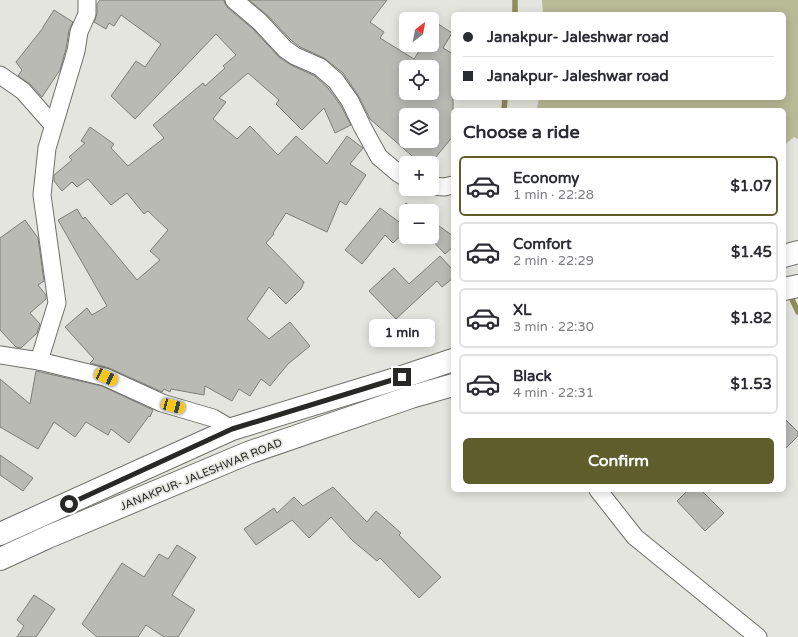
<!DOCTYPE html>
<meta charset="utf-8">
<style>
:root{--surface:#fff;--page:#f7f7f7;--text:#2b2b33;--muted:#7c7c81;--line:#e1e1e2;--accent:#5d5e2b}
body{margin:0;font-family:"Varela Round",sans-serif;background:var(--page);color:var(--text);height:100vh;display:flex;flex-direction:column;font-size:15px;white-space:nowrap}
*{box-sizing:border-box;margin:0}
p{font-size:13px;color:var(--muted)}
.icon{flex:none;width:22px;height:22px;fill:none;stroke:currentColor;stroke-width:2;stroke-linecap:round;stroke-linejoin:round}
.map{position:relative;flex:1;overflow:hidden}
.panel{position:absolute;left:451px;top:108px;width:335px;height:384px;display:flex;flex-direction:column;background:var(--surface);border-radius:6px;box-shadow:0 2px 10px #0003}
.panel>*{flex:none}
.hud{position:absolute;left:451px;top:12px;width:335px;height:88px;border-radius:6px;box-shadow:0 2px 10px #0003;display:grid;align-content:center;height:88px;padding:0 12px;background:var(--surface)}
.needle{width:26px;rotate:32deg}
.buttons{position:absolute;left:399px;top:12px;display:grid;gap:8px}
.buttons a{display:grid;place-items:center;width:40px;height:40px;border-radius:6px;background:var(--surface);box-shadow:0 2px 10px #0003;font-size:20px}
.end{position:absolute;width:18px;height:18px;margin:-9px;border:5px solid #282826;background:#fff;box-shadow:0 0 0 2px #fff}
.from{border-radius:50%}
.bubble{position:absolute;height:28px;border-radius:6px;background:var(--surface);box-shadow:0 2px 10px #0003;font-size:13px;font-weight:700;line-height:28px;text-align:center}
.car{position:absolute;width:12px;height:24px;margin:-12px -6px;border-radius:5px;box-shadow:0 0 3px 1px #0007;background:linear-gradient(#f5c518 24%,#345 0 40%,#f5c518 0 76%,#345 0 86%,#f5c518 0)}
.hud b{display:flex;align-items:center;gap:14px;height:38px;font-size:15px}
.hud b+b{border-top:1px solid var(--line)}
.hud i{width:10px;height:10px;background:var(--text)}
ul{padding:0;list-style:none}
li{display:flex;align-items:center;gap:12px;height:60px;margin:0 8px 6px;padding:0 4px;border:2px solid var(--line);border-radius:6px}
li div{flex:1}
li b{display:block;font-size:15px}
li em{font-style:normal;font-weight:700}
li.on{border-color:var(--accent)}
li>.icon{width:36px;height:36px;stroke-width:1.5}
h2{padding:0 12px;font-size:18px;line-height:48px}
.primary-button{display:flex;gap:8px;margin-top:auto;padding:8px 12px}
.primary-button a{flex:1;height:46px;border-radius:6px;background:var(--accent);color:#fff;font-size:16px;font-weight:700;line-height:46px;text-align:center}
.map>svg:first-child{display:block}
.green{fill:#b9bb97}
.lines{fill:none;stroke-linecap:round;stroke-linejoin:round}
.stream{stroke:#8d8e59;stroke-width:5.5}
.building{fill:#b9bab4;stroke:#7d7e79;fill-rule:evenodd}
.minor-casing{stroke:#70706b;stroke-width:19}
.trunk-casing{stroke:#70706b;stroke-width:24}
.minor{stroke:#fff;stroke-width:17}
.trunk{stroke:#fff;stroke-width:22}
.route{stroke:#282826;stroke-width:5}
.labels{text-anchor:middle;stroke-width:3.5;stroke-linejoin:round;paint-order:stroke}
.street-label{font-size:11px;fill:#282826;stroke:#e5e5df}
</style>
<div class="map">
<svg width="798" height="637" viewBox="0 0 798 637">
<rect width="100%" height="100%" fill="#e5e5df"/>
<polygon class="green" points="542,0 798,0 798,139 794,137 784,145 784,110 550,110 537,109 539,98 784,98 784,14 543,14"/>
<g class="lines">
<g class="stream">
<polyline points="515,14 515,0"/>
<polyline points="504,110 505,98"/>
<polyline points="789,293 798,312"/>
</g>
</g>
<g class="building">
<polygon points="100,0 224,0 225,4 228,8 253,29 279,57 291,65 315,76 328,88 341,106 351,125 335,133 324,108 302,130 276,104 279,100 248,73 219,98 226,102 213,119 237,139 250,126 278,155 296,136 327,164 347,136 363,148 350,164 366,175 346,205 340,201 327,232 286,213 273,233 274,234 266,243 304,282 301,289 286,304 269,287 247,319 269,339 290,322 310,346 288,364 270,386 261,379 250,396 239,389 232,401 205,386 204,395 171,389 170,392 164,389 162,392 109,368 90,363 94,359 65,327 87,308 92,315 107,306 58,220 77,209 83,219 85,217 137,280 160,260 150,251 168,230 148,211 144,214 127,193 111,205 88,179 77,187 72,182 62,191 54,181 54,175 72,160 69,157 85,143 81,141 90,127 114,144 111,148 128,166 164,138 153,125 203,83 205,86 225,68 223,66 236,55 216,34 135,119 111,96 136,61 145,67 161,44 121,15 114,26 109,23 106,29 94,22 97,14 97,4"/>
<path d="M 249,0 L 387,0 L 370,22 L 384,32 L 380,38 L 414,59 L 423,45 L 432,45 L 432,20 L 452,33 L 443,48 L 453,54 L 453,136 L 431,163 L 420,163 L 370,119 L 358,95 L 343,73 L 324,58 L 300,47 L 292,41 L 267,15 ZM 406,67 L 432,67 L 432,93 L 406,93 ZM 406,115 L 432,115 L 432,141 L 406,141 Z"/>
<polygon points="54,10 73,22 69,30 66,49 60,70 42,97 30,84 18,76 22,70 16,62 43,28 43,27"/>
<polygon points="406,203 418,211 406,211 406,212 402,208"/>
<polygon points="380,208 406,227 406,231 393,243 385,235 362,264 345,250"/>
<polygon points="25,220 38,238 44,281 38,285 46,295 46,299 30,313 40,324 37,333 21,348 16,347 0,330 0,238"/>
<polygon points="432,221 453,236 453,247 445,254 429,237 432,237"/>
<polygon points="440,256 453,270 453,278 442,287 437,281 396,319 369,291 394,268 409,284"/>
<polygon points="36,371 102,386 153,410 150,417 149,416 129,443 111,429 108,435 86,422 75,437 54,422 38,449 0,427 0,379 30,404"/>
<polygon points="784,418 798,432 798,436 784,450"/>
<polygon points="0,455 33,478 23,491 0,475"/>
<polygon points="333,487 367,522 376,511 401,533 399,535 441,577 419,598 380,558 377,561 353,541 331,517 309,538 292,520 256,545 244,529 274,508 277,513 294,497 303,506"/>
<polygon points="688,490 701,490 724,513 705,531 677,501"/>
<polygon points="177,545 196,557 172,595 195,610 178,637 164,637 146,625 138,637 97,637 82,624 122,563 144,577 159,554 168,559"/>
<polygon points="34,595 55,609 36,637 17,637 24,626 17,620"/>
</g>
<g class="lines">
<defs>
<g id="minor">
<polyline points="87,0 87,14 79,32 76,51 47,148 42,195 57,303 39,361 105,377 162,403 213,418 232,429"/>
<polyline points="234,0 260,22 285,49 295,56 320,67 336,81 350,101 363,128 379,157 398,173 406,178"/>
<polyline points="0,75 23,91 53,125"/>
<polyline points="432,186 444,187 453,185"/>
<polyline points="0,355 39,361"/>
<polyline points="598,490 635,537 758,637"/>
</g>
<g id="trunk">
<polyline points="784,256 798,252"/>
<polyline points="784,289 798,286"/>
<polyline points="0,534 232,429 402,377 453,360"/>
<polyline points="0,559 48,537 248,453 411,397 453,385"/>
</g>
</defs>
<use href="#minor" class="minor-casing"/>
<use href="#trunk" class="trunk-casing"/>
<use href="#minor" class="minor"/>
<use href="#trunk" class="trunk"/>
</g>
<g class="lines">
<polyline class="route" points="69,504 232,429 402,377"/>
</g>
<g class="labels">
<g class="street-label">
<text transform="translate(201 474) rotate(-22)" y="4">JANAKPUR- JALESHWAR ROAD</text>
</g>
</g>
</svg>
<div class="buttons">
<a><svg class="needle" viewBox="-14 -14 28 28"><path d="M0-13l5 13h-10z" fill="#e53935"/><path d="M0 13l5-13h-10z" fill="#7c7c81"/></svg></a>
<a><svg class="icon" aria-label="locate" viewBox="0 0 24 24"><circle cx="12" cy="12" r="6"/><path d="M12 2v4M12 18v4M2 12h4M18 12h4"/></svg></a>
<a><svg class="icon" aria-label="layers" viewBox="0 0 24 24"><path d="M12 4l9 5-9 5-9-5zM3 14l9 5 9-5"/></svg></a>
<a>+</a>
<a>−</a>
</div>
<i class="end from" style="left:69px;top:504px"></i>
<i class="end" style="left:402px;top:377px"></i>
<div class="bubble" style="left:369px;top:319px;width:66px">1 min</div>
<i class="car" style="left:106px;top:377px;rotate:115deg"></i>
<i class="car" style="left:173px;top:406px;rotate:105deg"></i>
<div class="hud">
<b><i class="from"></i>Janakpur- Jaleshwar road</b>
<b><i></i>Janakpur- Jaleshwar road</b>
</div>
<section class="panel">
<h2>Choose a ride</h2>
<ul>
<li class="on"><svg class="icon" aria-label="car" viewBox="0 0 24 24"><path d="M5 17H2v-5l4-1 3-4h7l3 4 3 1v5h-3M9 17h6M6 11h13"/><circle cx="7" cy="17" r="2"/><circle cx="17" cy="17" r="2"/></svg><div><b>Economy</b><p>1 min · 22:28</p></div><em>$1.07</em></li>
<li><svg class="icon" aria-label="car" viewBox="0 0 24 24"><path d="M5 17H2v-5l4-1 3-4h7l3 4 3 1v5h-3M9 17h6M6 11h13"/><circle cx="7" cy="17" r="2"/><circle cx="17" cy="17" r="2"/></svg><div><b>Comfort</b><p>2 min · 22:29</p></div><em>$1.45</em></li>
<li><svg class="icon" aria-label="car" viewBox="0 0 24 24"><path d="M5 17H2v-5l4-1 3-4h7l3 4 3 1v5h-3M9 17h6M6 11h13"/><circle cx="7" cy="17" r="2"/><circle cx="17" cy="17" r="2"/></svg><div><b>XL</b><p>3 min · 22:30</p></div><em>$1.82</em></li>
<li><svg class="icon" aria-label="car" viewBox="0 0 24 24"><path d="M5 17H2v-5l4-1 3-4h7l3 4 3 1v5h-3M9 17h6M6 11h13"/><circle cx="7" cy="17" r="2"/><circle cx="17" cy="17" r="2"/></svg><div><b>Black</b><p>4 min · 22:31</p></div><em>$1.53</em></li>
</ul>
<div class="primary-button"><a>Confirm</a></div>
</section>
</div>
